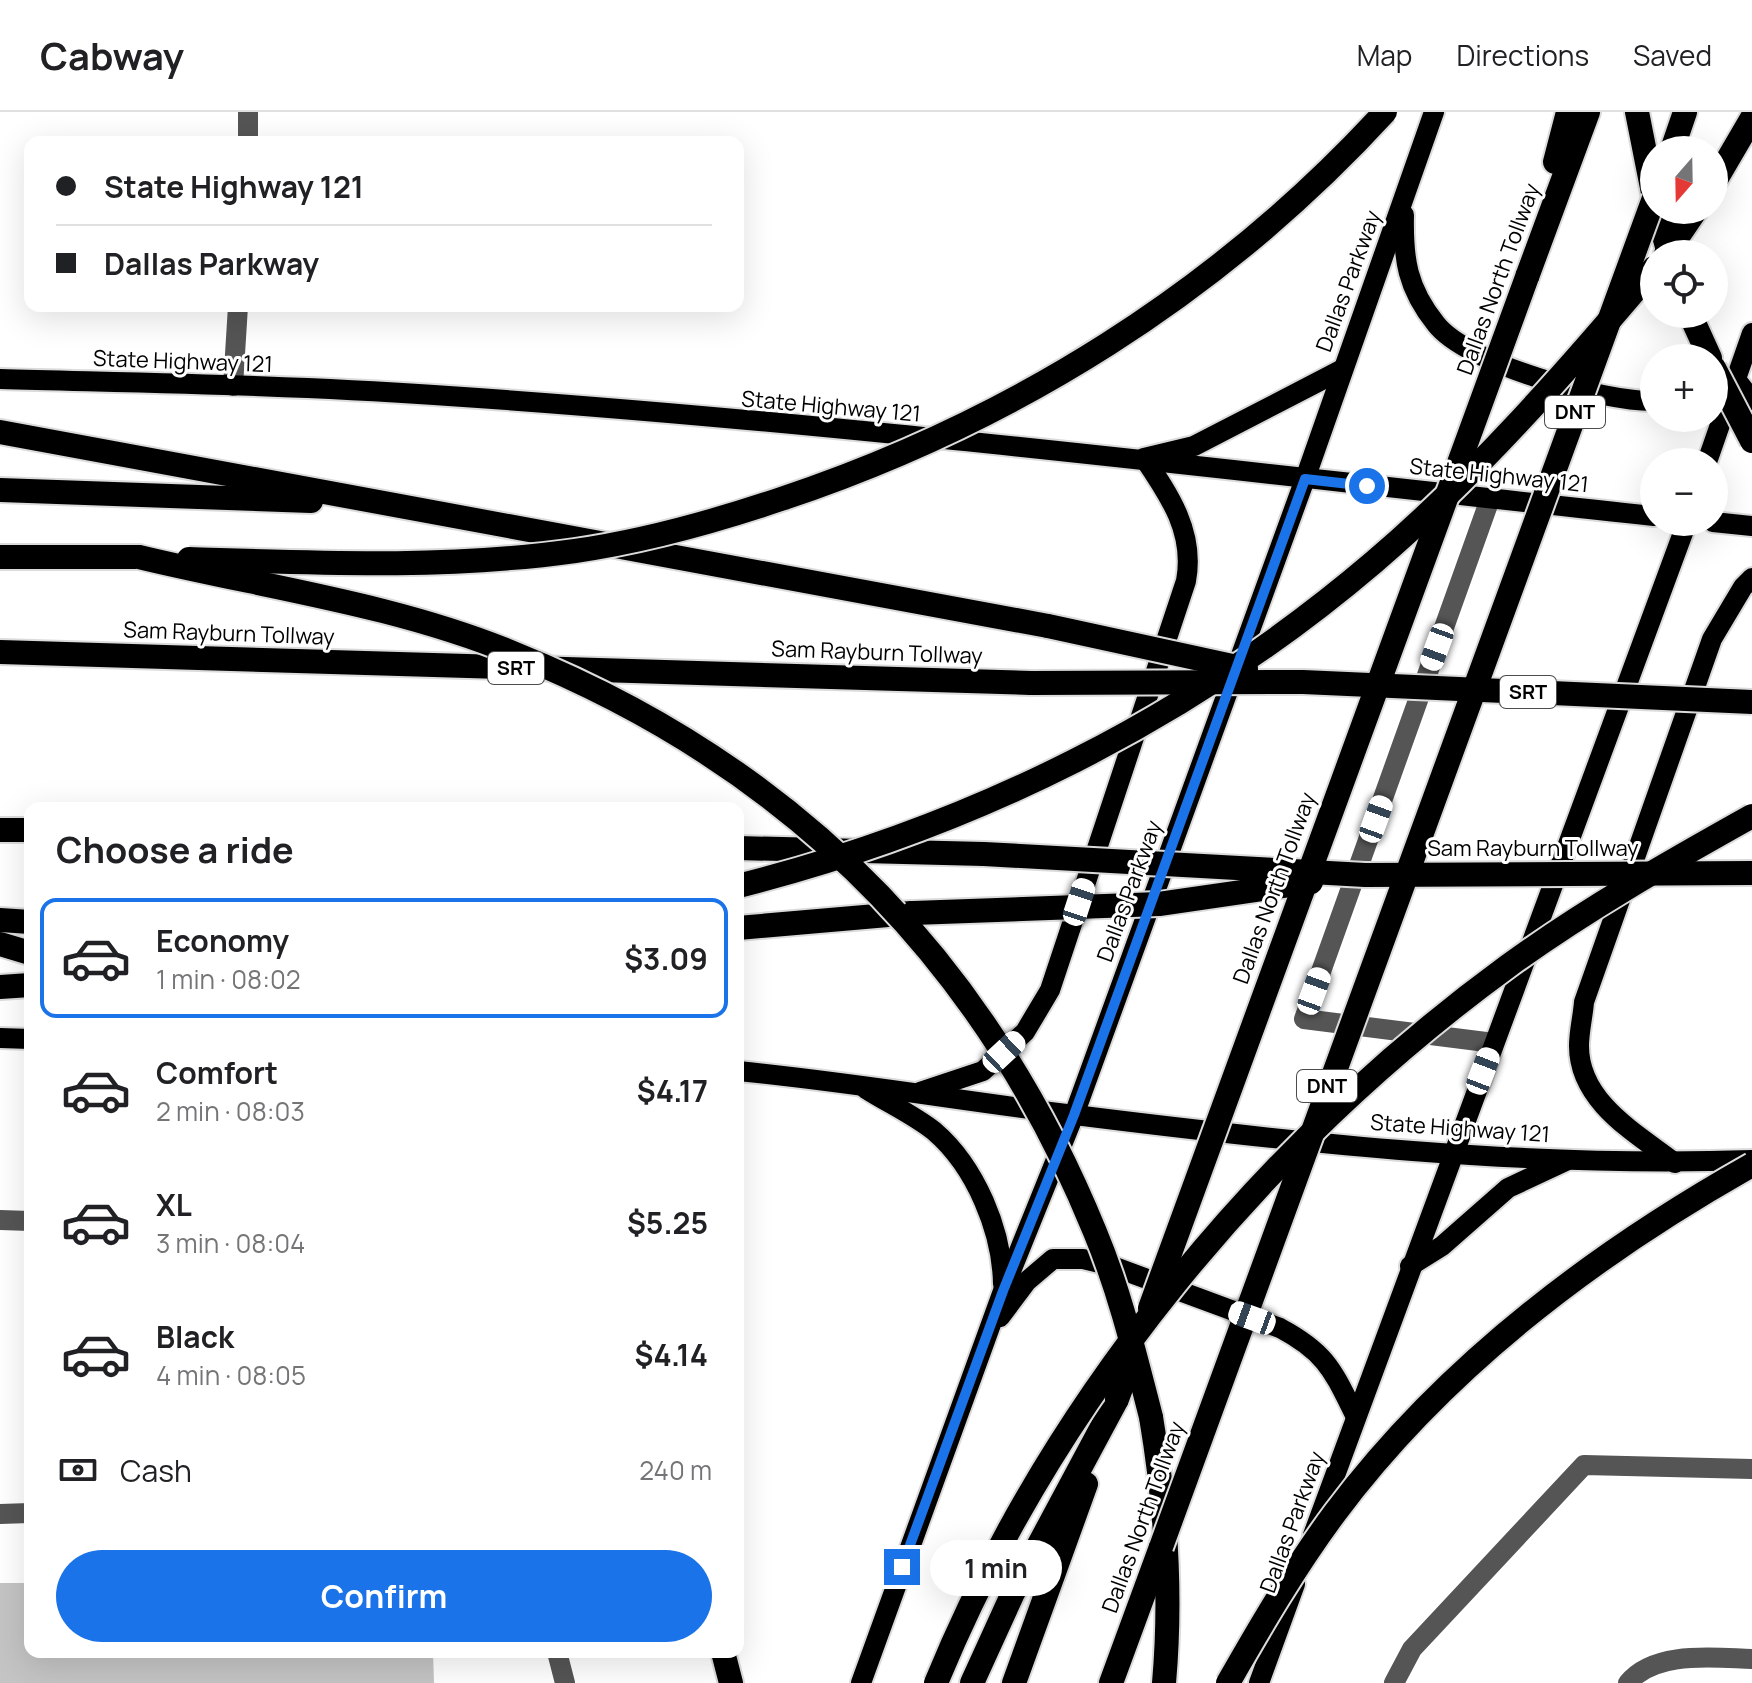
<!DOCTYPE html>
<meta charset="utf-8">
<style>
:root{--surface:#fff;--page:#f6f6f6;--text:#202124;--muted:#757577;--line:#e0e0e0;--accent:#1a73e8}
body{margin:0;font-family:Manrope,sans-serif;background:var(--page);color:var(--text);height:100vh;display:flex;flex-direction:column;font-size:30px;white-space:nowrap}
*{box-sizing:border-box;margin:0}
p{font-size:26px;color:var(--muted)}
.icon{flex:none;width:44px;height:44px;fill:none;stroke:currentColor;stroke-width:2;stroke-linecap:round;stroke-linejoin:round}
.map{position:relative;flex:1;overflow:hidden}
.side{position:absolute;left:24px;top:690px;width:720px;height:856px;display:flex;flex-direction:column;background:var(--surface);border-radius:16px;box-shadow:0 8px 32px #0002}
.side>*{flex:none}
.top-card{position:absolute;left:24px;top:24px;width:720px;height:176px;border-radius:16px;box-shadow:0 8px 32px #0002;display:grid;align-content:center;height:176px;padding:0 32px;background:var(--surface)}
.needle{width:52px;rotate:200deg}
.controls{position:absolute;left:1640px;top:24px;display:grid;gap:16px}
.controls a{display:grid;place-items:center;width:88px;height:88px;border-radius:50%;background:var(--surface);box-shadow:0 8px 32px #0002;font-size:40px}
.end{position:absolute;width:36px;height:36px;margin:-18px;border:10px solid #1a73e8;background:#fff;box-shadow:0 0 0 4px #fff}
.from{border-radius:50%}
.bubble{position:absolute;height:56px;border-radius:28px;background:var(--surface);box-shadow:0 8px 32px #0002;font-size:26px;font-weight:700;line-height:56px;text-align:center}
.car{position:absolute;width:24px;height:48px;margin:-24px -12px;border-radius:10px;box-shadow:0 0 6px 2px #0007;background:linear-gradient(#fff 24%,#345 0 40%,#fff 0 76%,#345 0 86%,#fff 0)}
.top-card b{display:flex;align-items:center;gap:28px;height:76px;font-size:30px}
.top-card b+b{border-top:2px solid var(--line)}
.top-card i{width:20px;height:20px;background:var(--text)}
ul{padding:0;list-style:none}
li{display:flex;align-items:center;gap:24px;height:120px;margin:0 16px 12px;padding:0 16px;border:4px solid transparent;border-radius:16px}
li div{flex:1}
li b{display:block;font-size:30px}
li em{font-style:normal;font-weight:700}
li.selected{border-color:var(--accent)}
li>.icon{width:72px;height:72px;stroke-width:1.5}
h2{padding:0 32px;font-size:36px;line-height:96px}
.pay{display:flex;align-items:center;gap:20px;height:88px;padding:0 32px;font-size:30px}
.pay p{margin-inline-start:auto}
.button{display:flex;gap:16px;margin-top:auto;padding:16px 32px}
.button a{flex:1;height:92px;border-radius:48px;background:var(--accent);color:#fff;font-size:32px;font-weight:700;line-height:92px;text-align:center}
header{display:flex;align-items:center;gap:48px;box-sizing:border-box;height:112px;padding:0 40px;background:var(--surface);border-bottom:2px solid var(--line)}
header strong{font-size:38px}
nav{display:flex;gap:44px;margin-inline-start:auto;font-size:28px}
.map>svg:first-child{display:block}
.building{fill:#c4c4c4}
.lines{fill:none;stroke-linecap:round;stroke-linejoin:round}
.major-casing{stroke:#dbdbdb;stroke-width:24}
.highway-casing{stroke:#dbdbdb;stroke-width:28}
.minor{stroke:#555;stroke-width:20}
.major{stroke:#000;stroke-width:20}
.highway{stroke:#000;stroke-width:24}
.highway-bridge-casing{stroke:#dbdbdb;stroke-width:28;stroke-linecap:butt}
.highway-bridge{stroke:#000;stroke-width:24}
.route{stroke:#1a73e8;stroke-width:10}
.labels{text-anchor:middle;stroke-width:6;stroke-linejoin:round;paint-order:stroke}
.shield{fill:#fff;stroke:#4c4c4c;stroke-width:2}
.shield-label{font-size:20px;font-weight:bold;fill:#000}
.street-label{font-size:22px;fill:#000;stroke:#fff}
</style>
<header>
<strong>Cabway</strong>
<nav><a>Map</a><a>Directions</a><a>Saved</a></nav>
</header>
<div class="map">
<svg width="1752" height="1571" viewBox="0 0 1752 1571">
<rect width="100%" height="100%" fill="#fff"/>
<polygon class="building" points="0,1471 30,1471 30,1540 433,1540 434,1571 0,1571"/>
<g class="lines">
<defs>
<g id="major">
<path d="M 1404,103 C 1403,147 1407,176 1436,212 C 1467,252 1604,290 1654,289"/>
<polyline points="1735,266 1752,288"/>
<path d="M 0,267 C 144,271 289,273 434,283 C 842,310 1248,361 1654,404"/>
<polyline points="1707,350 1752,221"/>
<polyline points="1713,410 1752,414"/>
<polyline points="0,926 30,927"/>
<path d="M 738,959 C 851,970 962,989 1075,1003 C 1298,1031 1527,1056 1752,1048"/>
<path d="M 866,977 C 888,991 914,1003 934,1019 C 976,1055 1002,1119 1003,1172"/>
<path d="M 920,980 L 983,959 L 1025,920 L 1050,878 L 1186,469 C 1195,421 1170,384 1144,346 L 1194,334 L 1341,258"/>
<path d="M 1675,1051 C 1636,1021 1579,990 1579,934 C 1579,919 1583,904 1584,890 L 1712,527 L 1743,475 L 1752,466"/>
<polyline points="1410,1154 1442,1134 1508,1076 1568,1048"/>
<path d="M 1000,1205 L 1027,1169 L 1053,1147 L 1083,1147 L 1112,1154 L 1280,1216 C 1327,1241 1333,1259 1356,1305"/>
<polyline points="1313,1423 1687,410"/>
<polyline points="861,1571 1003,1179 1074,1003 1305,367 1434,0"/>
<polyline points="1259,1571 1295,1472"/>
</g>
<g id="highway">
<polyline points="1637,0 1654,86"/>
<polyline points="1672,38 1685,0"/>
<polyline points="1555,50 1568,0"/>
<polyline points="1714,71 1752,6"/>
<polyline points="1657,98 1669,142"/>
<polyline points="1666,142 1696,98"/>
<polyline points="1527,165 1588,0"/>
<polyline points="1690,202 1710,246"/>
<polyline points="0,320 1048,514"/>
<polyline points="0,378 311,389"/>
<polyline points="0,445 139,445"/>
<polyline points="0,540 1031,571"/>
<polyline points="0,718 30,718"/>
<polyline points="738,736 984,742"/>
<polyline points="0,808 30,810"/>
<polyline points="738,816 911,801"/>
<polyline points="0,832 30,841"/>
<polyline points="0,875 30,873"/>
<path d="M 1151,1305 C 1166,1394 1172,1481 1164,1571"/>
<polyline points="723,1540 731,1571"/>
<polyline points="972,1571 1013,1481 1117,1287"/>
<polyline points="1014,1571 1086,1372"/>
<polyline points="1111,1571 1161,1435"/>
</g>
</defs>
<use href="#major" class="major-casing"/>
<use href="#highway" class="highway-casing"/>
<g class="minor">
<polyline points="248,30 248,0"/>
<polyline points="233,274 238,194"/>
<polyline points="1490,387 1304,907 1494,931"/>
<polyline points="0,1108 30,1109"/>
<polyline points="0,1402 30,1401"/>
<polyline points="557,1540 565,1571"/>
<polyline points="1394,1571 1412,1537 1584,1353 1752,1357"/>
<path d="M 1628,1571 C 1655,1538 1714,1546 1752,1547"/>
</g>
<use href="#major" class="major"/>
<use href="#highway" class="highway"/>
<defs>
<g id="highway-bridge">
<polyline points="1714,256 1752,329"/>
<path d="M 139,445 C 263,475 394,492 513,541 C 789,652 983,845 1095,1120 C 1120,1180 1135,1243 1151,1305"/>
<path d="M 189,447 C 318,451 446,457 575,439 C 645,429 713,410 781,387 C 1012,310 1220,180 1385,0"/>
<polyline points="1048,514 1246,557"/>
<polyline points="1031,571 1303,570 1752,590"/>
<polyline points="984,742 1365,763 1752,761"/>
<path d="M 738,774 C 972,715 1190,607 1374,450 C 1477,362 1567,259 1654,156"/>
<polyline points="913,801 1159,792 1311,770"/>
<polyline points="1150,1196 1527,165"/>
<polyline points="1117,1287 1134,1242"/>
<polyline points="1161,1435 1654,86"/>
<path d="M 936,1571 C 1052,1288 1262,1034 1508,854 C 1585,798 1668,751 1752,704"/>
<path d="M 1228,1571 C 1261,1513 1295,1455 1335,1401 C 1444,1255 1594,1142 1752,1053"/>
</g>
</defs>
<use href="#highway-bridge" class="highway-bridge-casing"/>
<use href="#highway-bridge" class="highway-bridge"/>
</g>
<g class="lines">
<polyline class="route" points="902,1455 1003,1179 1074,1003 1305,367 1367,374"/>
</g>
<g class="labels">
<g class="shield">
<rect x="1545" y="284" width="60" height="32" rx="6"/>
<rect x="488" y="540" width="56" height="32" rx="6"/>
<rect x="1500" y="564" width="56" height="32" rx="6"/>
<rect x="1297" y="958" width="60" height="32" rx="6"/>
</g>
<g class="shield-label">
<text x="1575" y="307">DNT</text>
<text x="516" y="563">SRT</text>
<text x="1528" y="587">SRT</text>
<text x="1327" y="981">DNT</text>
</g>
<g class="street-label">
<text transform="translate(1498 167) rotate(-70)" y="8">Dallas North Tollway</text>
<text transform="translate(1348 169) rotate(-70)" y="8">Dallas Parkway</text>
<text transform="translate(183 249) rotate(2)" y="8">State Highway 121</text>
<text transform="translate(831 294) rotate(5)" y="8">State Highway 121</text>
<text transform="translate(1499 363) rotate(6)" y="8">State Highway 121</text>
<text transform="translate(229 521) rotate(2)" y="8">Sam Rayburn Tollway</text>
<text transform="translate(877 540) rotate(2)" y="8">Sam Rayburn Tollway</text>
<text x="1533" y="744">Sam Rayburn Tollway</text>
<text transform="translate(1274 776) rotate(-70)" y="8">Dallas North Tollway</text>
<text transform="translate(1129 779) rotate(-70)" y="8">Dallas Parkway</text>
<text transform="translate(1460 1016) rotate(4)" y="8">State Highway 121</text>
<text transform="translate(1143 1405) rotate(-70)" y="8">Dallas North Tollway</text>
<text transform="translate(1292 1410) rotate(-70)" y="8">Dallas Parkway</text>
</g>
</g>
</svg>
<div class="controls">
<a><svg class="needle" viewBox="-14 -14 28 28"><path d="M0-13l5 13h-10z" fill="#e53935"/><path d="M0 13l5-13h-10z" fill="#757577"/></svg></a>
<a><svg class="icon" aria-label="locate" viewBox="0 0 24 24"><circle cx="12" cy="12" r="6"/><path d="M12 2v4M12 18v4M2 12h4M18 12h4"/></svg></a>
<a>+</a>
<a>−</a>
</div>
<i class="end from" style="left:1367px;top:374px"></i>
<i class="end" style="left:902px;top:1455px"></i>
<div class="bubble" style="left:930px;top:1428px;width:132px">1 min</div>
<i class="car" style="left:1437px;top:535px;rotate:200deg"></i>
<i class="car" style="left:1376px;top:707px;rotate:20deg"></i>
<i class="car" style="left:1079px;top:790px;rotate:18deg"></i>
<i class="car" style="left:1314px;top:879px;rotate:20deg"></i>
<i class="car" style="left:1004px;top:940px;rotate:47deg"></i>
<i class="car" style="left:1483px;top:959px;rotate:21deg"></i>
<i class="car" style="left:1252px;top:1206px;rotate:290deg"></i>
<div class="top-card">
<b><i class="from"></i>State Highway 121</b>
<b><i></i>Dallas Parkway</b>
</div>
<section class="side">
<h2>Choose a ride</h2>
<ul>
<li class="selected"><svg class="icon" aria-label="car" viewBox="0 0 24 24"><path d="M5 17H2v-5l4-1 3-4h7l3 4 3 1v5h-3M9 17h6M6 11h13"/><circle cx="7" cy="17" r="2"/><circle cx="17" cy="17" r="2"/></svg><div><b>Economy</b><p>1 min · 08:02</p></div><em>$3.09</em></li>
<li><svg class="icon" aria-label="car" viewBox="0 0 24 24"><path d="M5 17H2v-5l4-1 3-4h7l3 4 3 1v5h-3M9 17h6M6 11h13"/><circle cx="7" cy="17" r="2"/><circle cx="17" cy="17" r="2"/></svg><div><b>Comfort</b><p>2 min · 08:03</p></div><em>$4.17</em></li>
<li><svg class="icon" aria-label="car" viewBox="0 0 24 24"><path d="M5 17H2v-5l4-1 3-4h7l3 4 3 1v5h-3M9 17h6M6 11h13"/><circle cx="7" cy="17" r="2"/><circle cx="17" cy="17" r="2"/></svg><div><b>XL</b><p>3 min · 08:04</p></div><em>$5.25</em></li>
<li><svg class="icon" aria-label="car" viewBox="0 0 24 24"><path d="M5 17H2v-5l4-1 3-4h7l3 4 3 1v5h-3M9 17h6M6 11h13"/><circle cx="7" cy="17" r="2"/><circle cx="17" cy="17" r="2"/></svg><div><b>Black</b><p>4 min · 08:05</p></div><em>$4.14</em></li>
</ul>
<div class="pay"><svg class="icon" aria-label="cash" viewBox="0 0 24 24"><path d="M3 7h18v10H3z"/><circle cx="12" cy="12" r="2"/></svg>Cash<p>240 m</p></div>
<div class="button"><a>Confirm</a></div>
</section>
</div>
